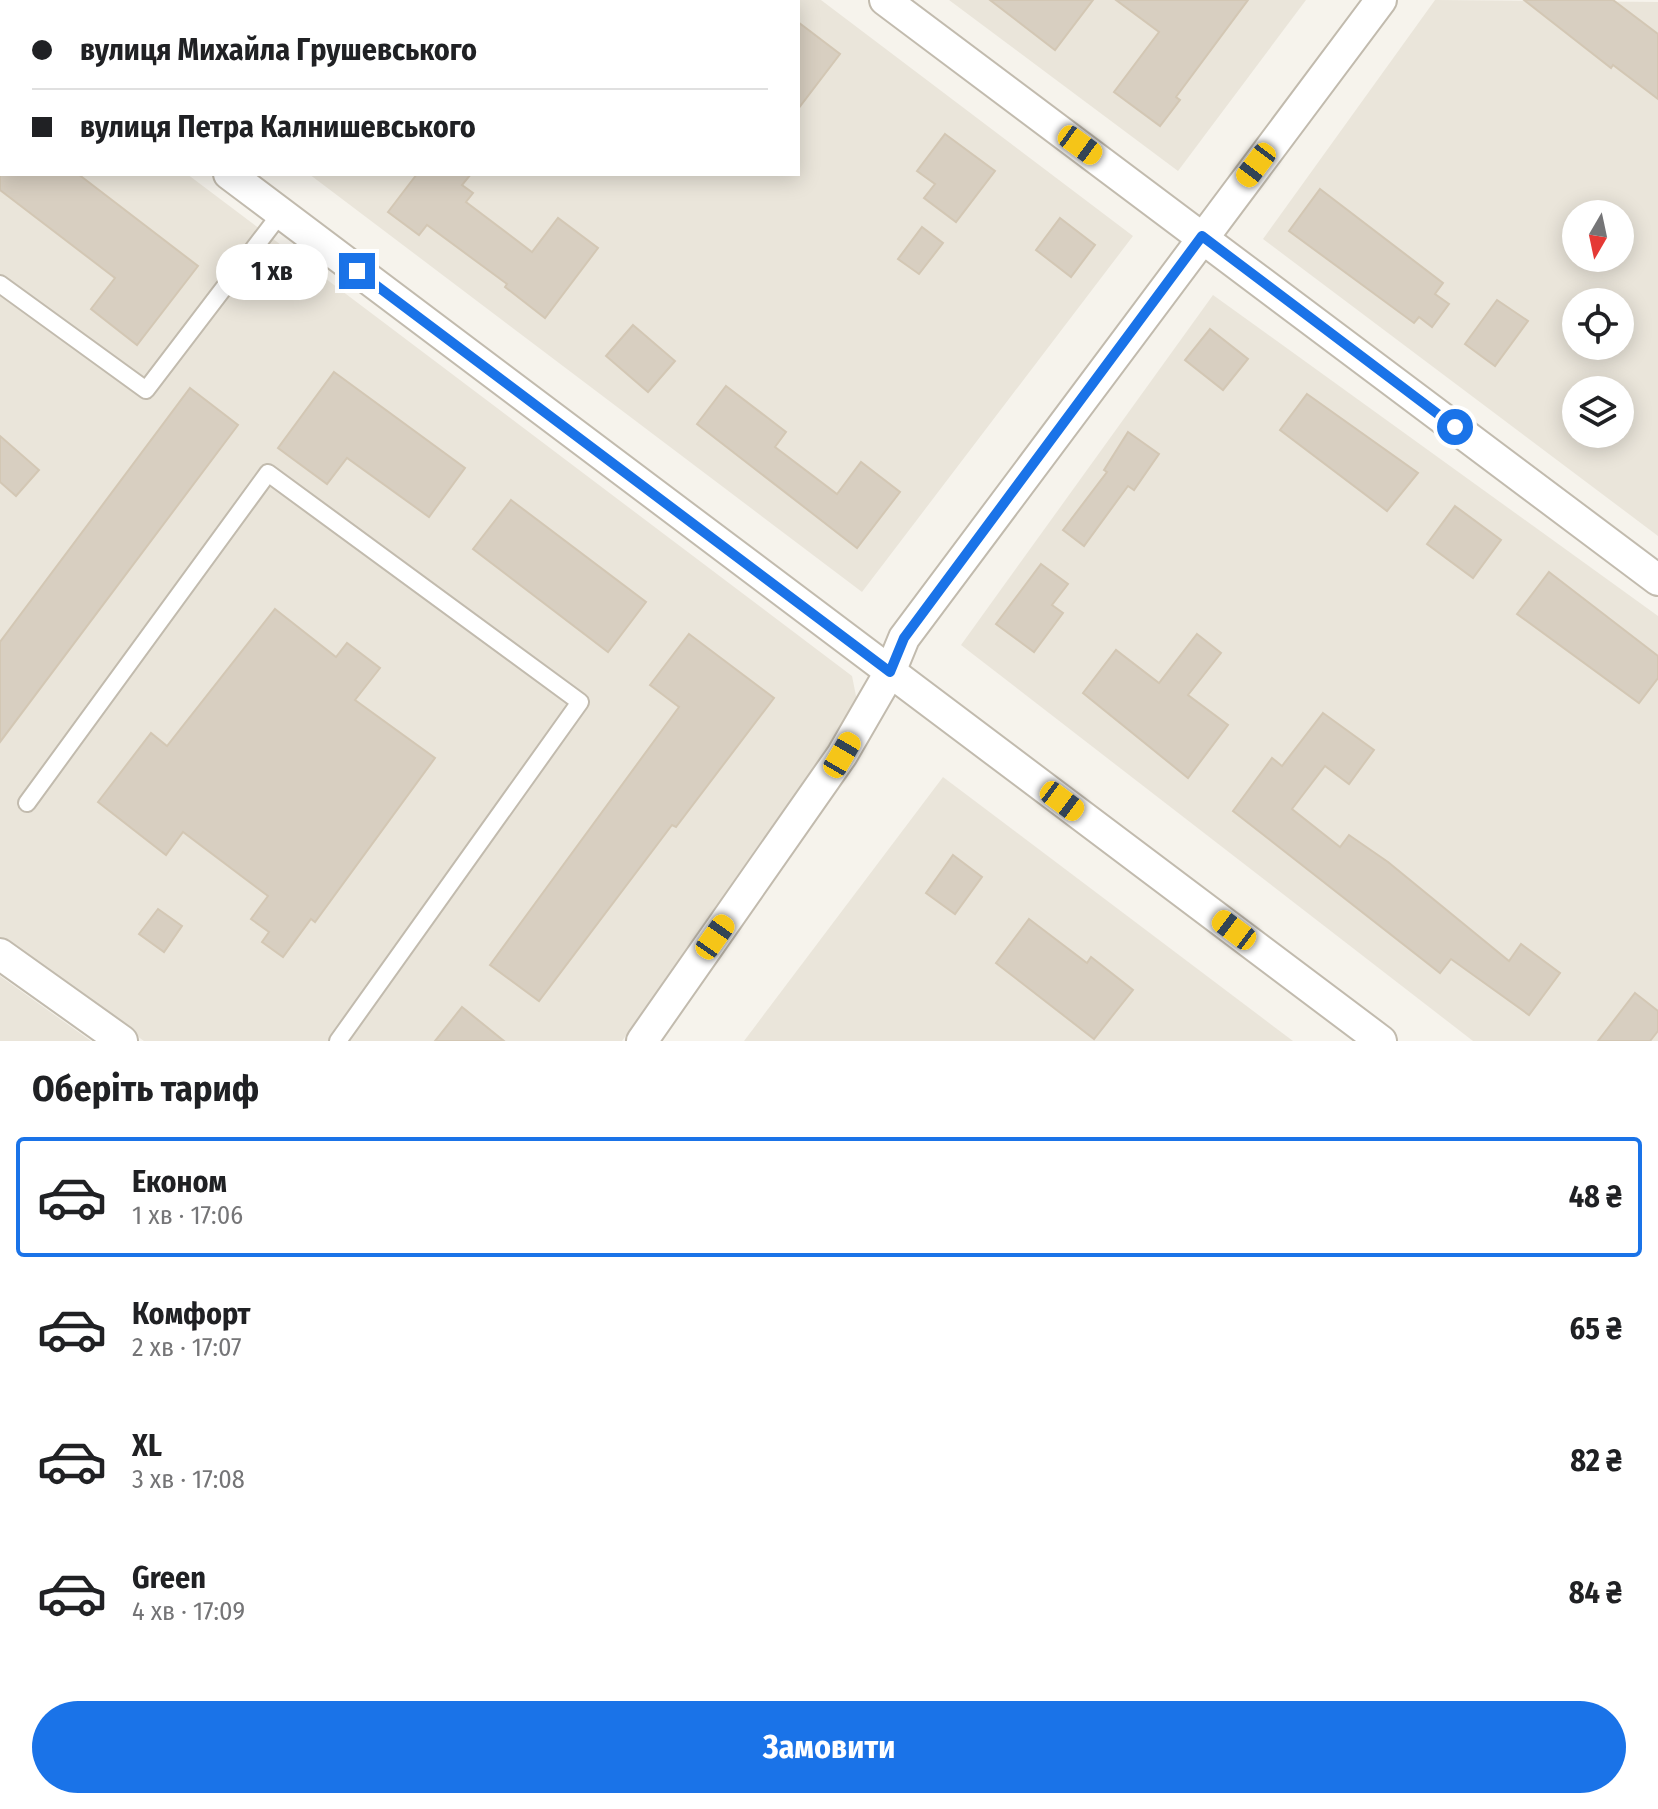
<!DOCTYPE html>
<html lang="uk">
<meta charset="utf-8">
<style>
:root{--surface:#fff;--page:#f6f6f6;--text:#202124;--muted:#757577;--line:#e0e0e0;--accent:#1a73e8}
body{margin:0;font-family:"Fira Sans Condensed",sans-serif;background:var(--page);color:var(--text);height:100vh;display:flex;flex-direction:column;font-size:30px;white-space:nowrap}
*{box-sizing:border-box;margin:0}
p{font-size:26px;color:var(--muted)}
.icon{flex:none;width:44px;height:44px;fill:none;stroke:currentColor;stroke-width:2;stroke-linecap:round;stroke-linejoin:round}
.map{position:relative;height:1041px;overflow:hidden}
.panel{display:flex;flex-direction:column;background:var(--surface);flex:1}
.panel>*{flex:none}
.hud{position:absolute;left:0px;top:0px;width:800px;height:176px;box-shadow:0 4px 20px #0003;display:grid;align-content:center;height:176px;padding:0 32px;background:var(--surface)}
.needle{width:52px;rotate:189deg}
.controls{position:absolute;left:1562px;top:200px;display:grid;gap:16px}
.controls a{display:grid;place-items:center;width:72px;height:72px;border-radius:50%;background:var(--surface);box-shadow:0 4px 20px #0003;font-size:40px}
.end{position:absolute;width:36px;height:36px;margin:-18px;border:10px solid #1a73e8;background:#fff;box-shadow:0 0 0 4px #fff}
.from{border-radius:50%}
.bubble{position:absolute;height:56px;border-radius:28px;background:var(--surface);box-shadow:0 4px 20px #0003;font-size:26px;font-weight:700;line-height:56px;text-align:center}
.car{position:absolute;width:24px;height:48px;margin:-24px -12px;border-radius:10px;box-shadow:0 0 6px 2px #0007;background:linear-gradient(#f5c518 24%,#345 0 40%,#f5c518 0 76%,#345 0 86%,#f5c518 0)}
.hud b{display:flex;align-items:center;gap:28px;height:76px;font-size:30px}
.hud b+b{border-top:2px solid var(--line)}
.hud i{width:20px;height:20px;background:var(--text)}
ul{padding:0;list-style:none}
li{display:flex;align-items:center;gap:24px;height:120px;margin:0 16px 12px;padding:0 16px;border:4px solid transparent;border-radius:8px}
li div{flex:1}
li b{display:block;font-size:30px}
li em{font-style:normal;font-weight:700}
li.current{border-color:var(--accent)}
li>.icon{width:72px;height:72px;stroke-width:1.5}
h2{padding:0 32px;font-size:36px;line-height:96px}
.button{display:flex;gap:16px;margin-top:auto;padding:16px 32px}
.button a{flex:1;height:92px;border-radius:48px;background:var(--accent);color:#fff;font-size:32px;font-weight:700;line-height:92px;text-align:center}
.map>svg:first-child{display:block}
.residential{fill:#eae5da;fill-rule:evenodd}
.building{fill:#d8cfc1;stroke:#d3c7b4;stroke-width:2}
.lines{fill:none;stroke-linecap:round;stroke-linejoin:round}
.lane-casing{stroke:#c2bbae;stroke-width:20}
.street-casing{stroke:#c2bbae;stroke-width:34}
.lane{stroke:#fff;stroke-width:16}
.street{stroke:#fff;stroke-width:30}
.route{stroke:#1a73e8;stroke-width:10}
</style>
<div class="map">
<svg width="1658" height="1041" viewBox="0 0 1658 1041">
<rect width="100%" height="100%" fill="#f6f3ec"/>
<g class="residential">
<polygon points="79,0 821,0 1133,236 862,592 309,174 798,174 798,2"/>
<polygon points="949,0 1306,0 1178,171"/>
<path d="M 1435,0 L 1658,2 L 1658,536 L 1263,239 ZM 1576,214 L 1620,214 L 1620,258 L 1576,258 ZM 1576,302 L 1620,302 L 1620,346 L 1576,346 ZM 1576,390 L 1620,390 L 1620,434 L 1576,434 Z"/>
<polygon points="0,33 2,174 187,174 852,676 858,706 835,748 622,1041 144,1041 0,939"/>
<polygon points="1213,295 1658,616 1658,1041 1473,1041 961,645"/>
<polygon points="943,777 1293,1041 744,1041"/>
<polygon points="0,976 91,1041 0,1041"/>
</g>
<g class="building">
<polygon points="990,0 1093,0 1055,50"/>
<polygon points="1116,0 1248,0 1176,97 1180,100 1160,126 1114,92 1159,32"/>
<polygon points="1524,0 1613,0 1658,34 1658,99 1613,65 1611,68"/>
<polygon points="798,22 840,54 798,109"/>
<polygon points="945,134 995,171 956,222 924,198 935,184 917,171"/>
<polygon points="0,174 78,174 198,266 137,345 91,309 115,278 0,190"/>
<polygon points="417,174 471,174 462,185 473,193 466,202 532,252 558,218 598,248 545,318 505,287 507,284 427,225 419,235 388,212"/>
<polygon points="1320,189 1443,283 1435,294 1449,304 1432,327 1419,317 1414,323 1289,231"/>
<polygon points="1060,218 1095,245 1071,277 1036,250"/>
<polygon points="922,227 943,243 919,274 898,259"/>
<polygon points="1497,300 1528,321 1495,366 1465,344"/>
<polygon points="633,325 675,361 648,392 606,356"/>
<polygon points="1210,329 1248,359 1223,390 1185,360"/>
<polygon points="334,372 465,468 429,517 347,458 327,484 278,448"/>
<polygon points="726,386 786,432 775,447 837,494 861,462 900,492 857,548 697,424"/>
<polygon points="190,388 238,425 0,742 0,642"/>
<polygon points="1307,394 1418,473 1387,511 1280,430"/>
<polygon points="1128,432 1159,454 1134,490 1128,486 1084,546 1063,530 1107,472 1104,470"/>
<polygon points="0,436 39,470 16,496 0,482"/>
<polygon points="511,500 646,602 608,652 473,549"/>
<polygon points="1455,506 1501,540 1473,578 1427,544"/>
<polygon points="1041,564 1068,584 1052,605 1063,613 1034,652 996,624"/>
<polygon points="1549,572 1658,656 1658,678 1639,703 1517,614"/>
<polygon points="275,609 336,657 347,643 380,668 355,700 435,758 315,922 311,919 283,957 262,942 269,932 251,919 268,896 183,832 166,855 98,802 151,733 167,746"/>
<polygon points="689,634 774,698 676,827 672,825 539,1001 490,965 679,707 650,685"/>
<polygon points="1197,634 1221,653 1188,695 1228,725 1188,778 1083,693 1116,650 1159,683"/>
<polygon points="1323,713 1374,750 1349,784 1325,766 1292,809 1340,847 1349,835 1388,862 1509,961 1521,944 1560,973 1529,1015 1451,959 1440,973 1233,811 1272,758 1282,766"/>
<polygon points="953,855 982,877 955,914 926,893"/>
<polygon points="158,909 182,926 164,952 139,934"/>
<polygon points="1029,919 1087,963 1091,957 1133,990 1094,1039 996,963"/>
<polygon points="1635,993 1658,1011 1658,1031 1650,1041 1598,1041"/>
<polygon points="462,1007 504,1041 435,1041"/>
</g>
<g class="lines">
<defs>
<g id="lane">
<polyline points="0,284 146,390 281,213"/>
<polyline points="27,803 268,473 580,702 338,1041"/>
</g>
<g id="street">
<polyline points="885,0 1658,580"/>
<polyline points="0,2 2,4"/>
<polyline points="229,174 1381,1041"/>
<polyline points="0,954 122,1041"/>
<polyline points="642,1041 842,755 890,672 904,638 1381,0"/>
</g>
</defs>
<use href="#lane" class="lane-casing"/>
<use href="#street" class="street-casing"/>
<use href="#lane" class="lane"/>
<use href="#street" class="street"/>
</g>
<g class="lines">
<polyline class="route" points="357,271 890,672 904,638 1202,236 1455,427"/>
</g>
</svg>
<div class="controls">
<a><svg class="needle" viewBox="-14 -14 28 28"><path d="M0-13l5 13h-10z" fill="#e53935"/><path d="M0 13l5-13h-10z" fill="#757577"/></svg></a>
<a><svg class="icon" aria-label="locate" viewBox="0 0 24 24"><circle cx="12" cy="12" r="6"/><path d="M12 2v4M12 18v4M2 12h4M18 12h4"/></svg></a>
<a><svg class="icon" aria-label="layers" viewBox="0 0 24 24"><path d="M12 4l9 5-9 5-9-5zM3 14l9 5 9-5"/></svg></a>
</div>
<i class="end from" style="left:1455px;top:427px"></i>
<i class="end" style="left:357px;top:271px"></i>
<div class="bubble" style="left:216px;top:244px;width:112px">1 хв</div>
<i class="car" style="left:1080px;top:145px;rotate:126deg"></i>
<i class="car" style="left:1256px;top:165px;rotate:217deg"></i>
<i class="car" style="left:842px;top:755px;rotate:30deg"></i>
<i class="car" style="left:1062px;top:801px;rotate:127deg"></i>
<i class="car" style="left:1234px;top:930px;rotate:307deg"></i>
<i class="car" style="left:715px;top:937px;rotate:35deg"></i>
<div class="hud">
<b><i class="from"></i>вулиця Михайла Грушевського</b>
<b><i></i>вулиця Петра Калнишевського</b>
</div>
</div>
<section class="panel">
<h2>Оберіть тариф</h2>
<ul>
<li class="current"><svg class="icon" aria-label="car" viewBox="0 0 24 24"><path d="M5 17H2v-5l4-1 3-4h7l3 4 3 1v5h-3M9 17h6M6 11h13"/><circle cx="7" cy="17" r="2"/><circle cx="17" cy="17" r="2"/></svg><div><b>Економ</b><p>1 хв · 17:06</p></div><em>48 ₴</em></li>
<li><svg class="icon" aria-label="car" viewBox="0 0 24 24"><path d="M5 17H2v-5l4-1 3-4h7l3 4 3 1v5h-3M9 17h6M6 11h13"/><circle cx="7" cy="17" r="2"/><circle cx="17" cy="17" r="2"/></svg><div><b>Комфорт</b><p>2 хв · 17:07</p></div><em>65 ₴</em></li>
<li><svg class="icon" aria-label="car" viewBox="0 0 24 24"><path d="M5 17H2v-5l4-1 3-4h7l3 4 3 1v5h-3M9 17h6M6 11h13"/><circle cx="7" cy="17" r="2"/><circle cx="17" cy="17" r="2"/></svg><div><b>XL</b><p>3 хв · 17:08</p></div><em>82 ₴</em></li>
<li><svg class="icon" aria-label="car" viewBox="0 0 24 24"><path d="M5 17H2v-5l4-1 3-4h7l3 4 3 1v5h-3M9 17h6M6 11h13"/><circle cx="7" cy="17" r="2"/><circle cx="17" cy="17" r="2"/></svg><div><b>Green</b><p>4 хв · 17:09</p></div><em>84 ₴</em></li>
</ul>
<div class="button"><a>Замовити</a></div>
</section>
